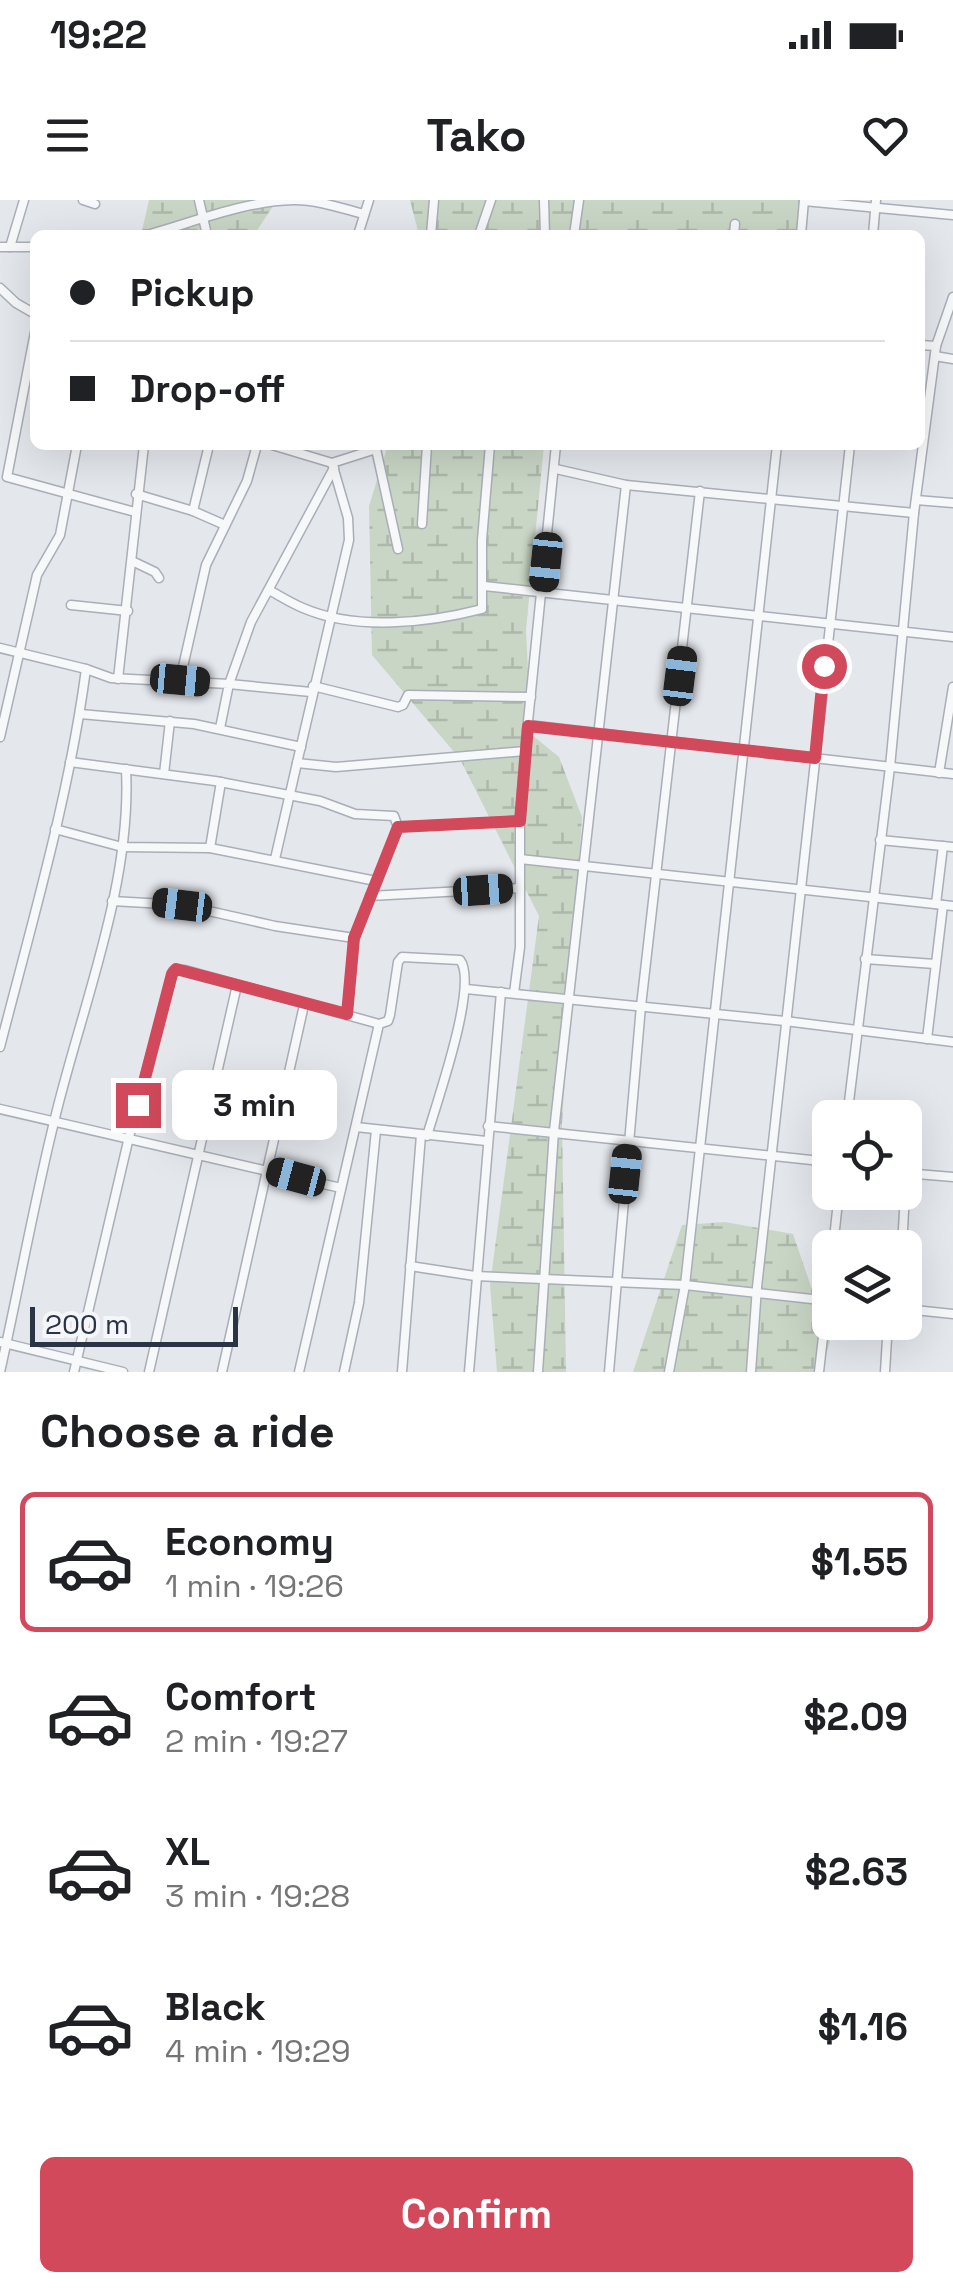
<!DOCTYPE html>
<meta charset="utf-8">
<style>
:root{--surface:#fff;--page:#f6f6f6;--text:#202124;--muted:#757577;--line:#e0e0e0;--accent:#d1495b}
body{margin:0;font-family:"Space Grotesk",sans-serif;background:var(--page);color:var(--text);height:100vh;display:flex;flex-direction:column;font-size:38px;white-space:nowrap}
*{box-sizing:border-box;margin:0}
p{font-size:32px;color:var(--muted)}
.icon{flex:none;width:55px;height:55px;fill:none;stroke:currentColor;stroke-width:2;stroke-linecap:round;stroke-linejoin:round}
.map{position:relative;height:1172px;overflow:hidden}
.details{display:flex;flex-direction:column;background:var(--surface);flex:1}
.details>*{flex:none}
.top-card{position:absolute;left:30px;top:30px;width:895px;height:220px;border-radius:15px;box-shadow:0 10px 40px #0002;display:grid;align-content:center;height:220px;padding:0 40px;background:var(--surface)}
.fabs{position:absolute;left:812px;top:900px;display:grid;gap:20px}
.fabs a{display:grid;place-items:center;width:110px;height:110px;border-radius:15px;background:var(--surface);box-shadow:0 10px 40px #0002;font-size:50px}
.scale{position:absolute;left:30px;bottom:25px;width:208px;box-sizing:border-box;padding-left:10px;border:5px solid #2b3445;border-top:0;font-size:28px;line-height:35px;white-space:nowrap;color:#2b3445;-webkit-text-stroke:8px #f4f6f9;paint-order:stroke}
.end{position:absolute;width:45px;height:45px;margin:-22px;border:12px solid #d1495b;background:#fff;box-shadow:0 0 0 5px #fff}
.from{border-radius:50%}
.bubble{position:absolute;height:70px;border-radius:15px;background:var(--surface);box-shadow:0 10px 40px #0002;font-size:32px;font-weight:700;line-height:70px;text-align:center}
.car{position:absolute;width:30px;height:60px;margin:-30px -15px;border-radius:12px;box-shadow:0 0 8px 2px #0007;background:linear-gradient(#222 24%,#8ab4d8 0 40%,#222 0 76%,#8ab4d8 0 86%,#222 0)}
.top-card b{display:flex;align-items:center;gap:35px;height:95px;font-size:38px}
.top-card b+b{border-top:2px solid var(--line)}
.top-card i{width:25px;height:25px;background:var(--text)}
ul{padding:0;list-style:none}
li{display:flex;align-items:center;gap:30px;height:140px;margin:0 20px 15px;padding:0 20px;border:5px solid transparent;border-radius:15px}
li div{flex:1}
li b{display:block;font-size:38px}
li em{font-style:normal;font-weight:700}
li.on{border-color:var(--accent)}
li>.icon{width:90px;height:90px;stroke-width:1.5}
h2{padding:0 40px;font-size:45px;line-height:120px}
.action{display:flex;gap:20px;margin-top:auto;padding:20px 40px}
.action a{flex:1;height:115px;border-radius:15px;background:var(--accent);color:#fff;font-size:40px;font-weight:700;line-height:115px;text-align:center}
.status{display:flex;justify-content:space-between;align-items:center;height:70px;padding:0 50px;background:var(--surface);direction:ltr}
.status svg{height:28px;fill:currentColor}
header{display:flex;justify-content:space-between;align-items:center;height:130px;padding:0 40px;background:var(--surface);font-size:45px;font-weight:700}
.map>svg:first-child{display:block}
.wetland{fill:url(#wetland-marsh)}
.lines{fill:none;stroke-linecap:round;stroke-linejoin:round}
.minor-casing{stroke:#a9aeb7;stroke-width:11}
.minor{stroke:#f7f8fa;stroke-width:8}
.route{stroke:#d1495b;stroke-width:12}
</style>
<div class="status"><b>19:22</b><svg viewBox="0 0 49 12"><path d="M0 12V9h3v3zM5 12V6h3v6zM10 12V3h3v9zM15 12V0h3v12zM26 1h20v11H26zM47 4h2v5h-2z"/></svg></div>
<header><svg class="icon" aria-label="menu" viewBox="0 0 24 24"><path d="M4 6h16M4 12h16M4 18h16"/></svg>Tako<svg class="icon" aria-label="heart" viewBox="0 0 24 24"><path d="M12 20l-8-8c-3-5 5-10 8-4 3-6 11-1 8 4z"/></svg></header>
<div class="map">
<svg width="953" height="1172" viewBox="0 0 953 1172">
<defs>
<pattern id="wetland-marsh" width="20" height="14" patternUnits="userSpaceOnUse" patternTransform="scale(2.5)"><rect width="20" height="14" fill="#c9d6c5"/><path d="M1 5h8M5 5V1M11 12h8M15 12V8" fill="none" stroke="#adb8ab"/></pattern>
</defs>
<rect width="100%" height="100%" fill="#e4e7ec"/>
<g class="wetland">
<polygon points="149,0 277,0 254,35 141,35"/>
<polygon points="410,0 802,0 805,35 419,35"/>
<polygon points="388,245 544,245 526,430 530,509 527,531 559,557 582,617 562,923 566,1172 497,1172 490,1085 539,716 460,559 372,455 369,306"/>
<polygon points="725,1022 793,1034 830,1142 820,1172 633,1172 682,1025"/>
</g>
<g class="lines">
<defs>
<g id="minor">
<polyline points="83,0 95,4"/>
<polyline points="199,0 207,35"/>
<polyline points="544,0 545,35"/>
<polyline points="804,1 953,15"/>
<path d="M 147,35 C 194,22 245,1 294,0 C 318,0 341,8 364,14"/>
<polyline points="358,35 369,0"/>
<polyline points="431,35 434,0"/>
<polyline points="479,35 491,0"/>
<polyline points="574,35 579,0"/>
<polyline points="734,35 735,24"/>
<polyline points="801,35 804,0"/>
<polyline points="873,35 876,0"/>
<polyline points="0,47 35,47"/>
<polyline points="10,47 24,0"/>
<polyline points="0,88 16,103 35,114"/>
<polyline points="35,132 7,277 135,312"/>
<polyline points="920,145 936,146"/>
<polyline points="935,156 953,159"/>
<polyline points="209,245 193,311 225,325"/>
<polyline points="272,245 332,263 376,249 377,245"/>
<polyline points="376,249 398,349"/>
<polyline points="332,263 348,318 349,340 297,563 336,567 525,551"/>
<polyline points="556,269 626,285 914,313"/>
<polyline points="136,294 193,311"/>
<polyline points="916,300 953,303"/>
<polyline points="422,324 427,245"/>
<polyline points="132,361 155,372 159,378"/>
<polyline points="484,386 953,437"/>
<path d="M 269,390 C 280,396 291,403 303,408 C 356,431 428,423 482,409 L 482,340 L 490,245"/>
<polyline points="71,405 128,411"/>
<polyline points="0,448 86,469 111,478 229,484 220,528"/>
<polyline points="118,479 144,245"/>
<polyline points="180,480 206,365 247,281 257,245"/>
<polyline points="313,486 398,507 403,505 408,495 531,497"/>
<polyline points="311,492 229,484 251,422 334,268"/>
<polyline points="80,514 194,524 301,547"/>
<polyline points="528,525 953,574"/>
<polyline points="0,537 37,375 60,335 77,245"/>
<polyline points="70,562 215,581 320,601 355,614 394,616 398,627"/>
<polyline points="939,573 953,487"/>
<polyline points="164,574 170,521"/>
<polyline points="55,629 122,647 210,648 376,681"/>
<polyline points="880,640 953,647"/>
<polyline points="210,648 221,582"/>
<polyline points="275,659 297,563"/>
<polyline points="520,659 953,706"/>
<polyline points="370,696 520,688"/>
<polyline points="112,701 182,705 275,726 354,738"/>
<polyline points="936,704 943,646"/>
<polyline points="865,759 935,764"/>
<polyline points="466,789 785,821 953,842"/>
<polyline points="514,793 520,747 520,621 525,551 556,245"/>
<polyline points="347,815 354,738 398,627 520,621"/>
<polyline points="927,839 943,705"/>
<path d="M 0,847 C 32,722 69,597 86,469"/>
<polyline points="0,909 341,988"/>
<polyline points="847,918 890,567 914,313 936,146 953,97"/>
<polyline points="488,926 830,962"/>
<polyline points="356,927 486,941"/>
<polyline points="905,973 953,977"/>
<polyline points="833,1048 839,992"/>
<polyline points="902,1048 905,992"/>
<polyline points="410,1066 475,1076 685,1085 830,1101"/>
<polyline points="905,1109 953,1114"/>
<polyline points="0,1142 123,1172"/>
<path d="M 0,1172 C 19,1088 34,1002 55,918 C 82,806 132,684 126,569"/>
<polyline points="74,1172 129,937 173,771 185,770 379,824"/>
<polyline points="149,1172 237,785"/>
<polyline points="222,1172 304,805"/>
<path d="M 299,1172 L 379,824 L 388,821 L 390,815 L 398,762 L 402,757 L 460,760 C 479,784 436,904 427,936"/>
<polyline points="344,1172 359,1103 376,930"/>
<polyline points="402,1172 421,935"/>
<polyline points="469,1172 501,792"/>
<polyline points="538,1172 554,931 626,285"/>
<polyline points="609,1172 641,806 700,291"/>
<polyline points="669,1172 685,1085 777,245"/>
<polyline points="751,1172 757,1087 850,245"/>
<polyline points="819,1172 830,1075"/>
<polyline points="885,1172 888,1122"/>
</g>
</defs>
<use href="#minor" class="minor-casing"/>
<use href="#minor" class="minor"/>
</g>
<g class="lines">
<polyline class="route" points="138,905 172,774 176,769 347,814 354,738 398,627 520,621 528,526 815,558 824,466"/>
</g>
</svg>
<div class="fabs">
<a><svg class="icon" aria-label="locate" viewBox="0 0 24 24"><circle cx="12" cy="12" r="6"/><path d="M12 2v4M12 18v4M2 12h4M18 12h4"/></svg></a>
<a><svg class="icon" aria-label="layers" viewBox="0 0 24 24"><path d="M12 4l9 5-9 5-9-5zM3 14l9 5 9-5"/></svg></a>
</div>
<div class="scale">200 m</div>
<i class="end from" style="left:824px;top:466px"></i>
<i class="end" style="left:138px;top:905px"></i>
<div class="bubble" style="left:172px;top:870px;width:165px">3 min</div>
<i class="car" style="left:546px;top:362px;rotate:186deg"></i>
<i class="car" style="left:680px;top:476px;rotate:7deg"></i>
<i class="car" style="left:180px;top:480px;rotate:95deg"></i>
<i class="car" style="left:483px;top:690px;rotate:86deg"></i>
<i class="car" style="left:182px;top:705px;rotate:277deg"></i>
<i class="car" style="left:625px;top:974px;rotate:6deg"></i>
<i class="car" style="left:296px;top:977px;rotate:285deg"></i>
<div class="top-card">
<b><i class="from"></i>Pickup</b>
<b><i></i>Drop-off</b>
</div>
</div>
<section class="details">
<h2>Choose a ride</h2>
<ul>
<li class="on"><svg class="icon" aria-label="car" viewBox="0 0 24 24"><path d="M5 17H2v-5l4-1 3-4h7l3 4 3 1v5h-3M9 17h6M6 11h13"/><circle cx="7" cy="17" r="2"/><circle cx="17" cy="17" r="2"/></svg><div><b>Economy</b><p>1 min · 19:26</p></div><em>$1.55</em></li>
<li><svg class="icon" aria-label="car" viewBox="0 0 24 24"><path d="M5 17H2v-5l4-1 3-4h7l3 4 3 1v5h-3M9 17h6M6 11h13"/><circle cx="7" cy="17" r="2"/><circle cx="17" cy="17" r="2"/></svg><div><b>Comfort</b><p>2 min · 19:27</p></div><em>$2.09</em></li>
<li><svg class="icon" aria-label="car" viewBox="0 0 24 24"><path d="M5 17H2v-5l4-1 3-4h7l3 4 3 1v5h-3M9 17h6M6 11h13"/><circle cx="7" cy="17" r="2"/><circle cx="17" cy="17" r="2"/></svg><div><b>XL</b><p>3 min · 19:28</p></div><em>$2.63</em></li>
<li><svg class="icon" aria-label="car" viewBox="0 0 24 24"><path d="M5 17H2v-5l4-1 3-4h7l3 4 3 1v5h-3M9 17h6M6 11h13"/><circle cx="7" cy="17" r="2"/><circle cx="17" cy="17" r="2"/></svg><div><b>Black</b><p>4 min · 19:29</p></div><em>$1.16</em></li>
</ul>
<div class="action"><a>Confirm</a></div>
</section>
